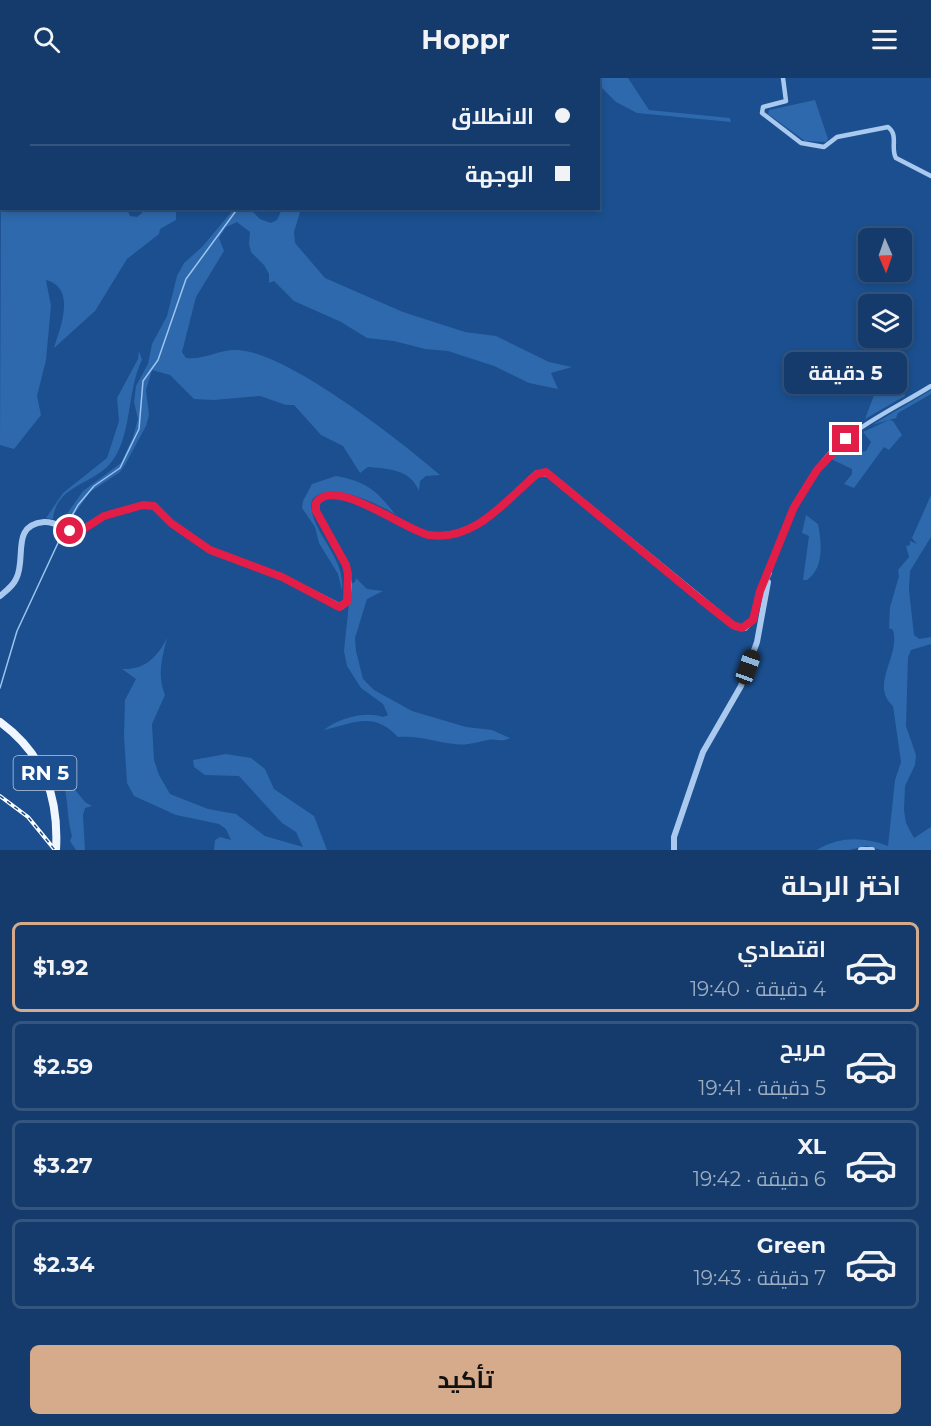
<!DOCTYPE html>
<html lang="ar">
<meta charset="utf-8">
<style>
:root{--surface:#143b6b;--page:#1d4271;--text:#f1f3f6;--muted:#9dadc1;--line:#33557e;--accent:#d6ab8b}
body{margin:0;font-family:Montserrat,Cairo,sans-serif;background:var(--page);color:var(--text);direction:rtl;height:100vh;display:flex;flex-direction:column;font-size:22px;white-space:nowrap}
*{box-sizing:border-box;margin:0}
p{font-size:20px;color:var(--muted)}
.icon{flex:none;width:33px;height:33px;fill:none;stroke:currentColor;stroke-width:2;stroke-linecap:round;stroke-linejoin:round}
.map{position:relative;height:772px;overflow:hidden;direction:ltr}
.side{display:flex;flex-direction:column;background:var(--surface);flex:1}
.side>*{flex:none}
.hud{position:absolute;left:0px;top:0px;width:600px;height:132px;box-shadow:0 3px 9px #0003,0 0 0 2px var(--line);direction:rtl;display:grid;align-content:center;height:132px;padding:0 30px;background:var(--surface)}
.needle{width:39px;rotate:178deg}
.controls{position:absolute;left:858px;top:150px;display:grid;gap:12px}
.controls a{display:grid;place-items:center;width:54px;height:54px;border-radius:9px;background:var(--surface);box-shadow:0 3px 9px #0003,0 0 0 2px var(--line);font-size:30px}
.end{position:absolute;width:27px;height:27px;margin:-14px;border:8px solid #e11d48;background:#fff;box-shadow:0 0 0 3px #fff}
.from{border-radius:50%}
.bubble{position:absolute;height:42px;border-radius:9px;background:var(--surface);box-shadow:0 3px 9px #0003,0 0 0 2px var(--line);font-size:20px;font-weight:700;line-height:42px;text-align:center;direction:rtl}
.car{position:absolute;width:18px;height:36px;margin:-18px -9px;border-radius:8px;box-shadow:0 0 4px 2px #0007;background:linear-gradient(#222 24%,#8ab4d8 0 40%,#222 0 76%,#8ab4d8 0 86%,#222 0)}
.hud b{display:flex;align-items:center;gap:21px;height:57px;font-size:22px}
.hud b+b{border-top:2px solid var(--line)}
.hud i{width:15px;height:15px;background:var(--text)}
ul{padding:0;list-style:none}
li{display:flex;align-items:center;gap:18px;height:90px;margin:0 12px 9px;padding:0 18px;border:3px solid var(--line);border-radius:9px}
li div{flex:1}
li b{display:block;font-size:22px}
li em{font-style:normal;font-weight:700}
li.active{border-color:var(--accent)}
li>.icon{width:54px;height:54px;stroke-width:1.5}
h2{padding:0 30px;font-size:27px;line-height:72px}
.button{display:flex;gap:12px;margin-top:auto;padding:12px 30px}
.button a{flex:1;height:69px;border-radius:9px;background:var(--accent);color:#111;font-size:24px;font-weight:700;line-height:69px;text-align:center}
header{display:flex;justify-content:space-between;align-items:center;height:78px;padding:0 30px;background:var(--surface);font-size:27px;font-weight:700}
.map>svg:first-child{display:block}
.green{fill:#2e69ad}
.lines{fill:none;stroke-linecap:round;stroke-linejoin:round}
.stream{stroke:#9cc4f0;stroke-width:1.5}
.minor{stroke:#a9c9ee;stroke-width:4.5}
.tertiary{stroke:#a9c9ee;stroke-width:6}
.primary{stroke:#f0f6ff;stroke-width:8}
.rail-casing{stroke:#fff;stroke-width:4}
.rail{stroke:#1b4f8f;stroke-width:1.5;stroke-dasharray:4.5;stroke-linecap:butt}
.route{stroke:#e11d48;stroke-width:8}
.labels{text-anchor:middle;stroke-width:6;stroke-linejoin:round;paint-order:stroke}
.shield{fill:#1b4f8f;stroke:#bbcadd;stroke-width:1.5}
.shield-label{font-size:20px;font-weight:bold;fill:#fff}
</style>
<header><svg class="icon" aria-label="menu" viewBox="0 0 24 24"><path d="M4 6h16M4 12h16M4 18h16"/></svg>Hoppr<svg class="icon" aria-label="search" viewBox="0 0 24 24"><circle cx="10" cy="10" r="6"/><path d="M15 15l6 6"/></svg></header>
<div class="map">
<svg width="931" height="772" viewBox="0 0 931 772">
<rect width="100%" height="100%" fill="#1b4f8f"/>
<g class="green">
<polygon points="210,0 307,0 209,1"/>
<polygon points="592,0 628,0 649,32 730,40 731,44 637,35 616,24 599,7 598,2"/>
<polygon points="815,22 828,61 826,64 805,63 768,36 769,32"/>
<path d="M 1,109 L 2,130 L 127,131 L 130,138 L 137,139 L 142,135 L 142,131 L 176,131 L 176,142 L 160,151 L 159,156 L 127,181 L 95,233 L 54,270 C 60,250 77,210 46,202 L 51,228 L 46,282 L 37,318 L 41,337 L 14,371 L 0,367 Z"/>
<path d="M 234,131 L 250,131 L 260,141 L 271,145 L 277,142 L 282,131 L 301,131 L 294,154 L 295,165 L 325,200 L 403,234 L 465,254 L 496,258 L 549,284 L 572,289 L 551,295 L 558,311 L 529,305 L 494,288 L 448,273 L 425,271 L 394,263 L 367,260 L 341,244 L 294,223 L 274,203 L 269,205 L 269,196 L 264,187 L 251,174 L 249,166 L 250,154 L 237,144 L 226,149 L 219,160 L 224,173 L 196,219 L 182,274 L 186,280 C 203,282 219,272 235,272 C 284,271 402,364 440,397 L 426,398 L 420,403 L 419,413 C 410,391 389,391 368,389 L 360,395 L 343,368 L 321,357 L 294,327 L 286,327 L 260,318 L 214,322 L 194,321 L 170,297 L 152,292 L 146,312 L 149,337 L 146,348 L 126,385 L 120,394 L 90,414 L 68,445 L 62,443 L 83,413 L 121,385 L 133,359 L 138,341 L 134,324 L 136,308 L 148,286 L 152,266 L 167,238 L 177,198 L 184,185 L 202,169 Z"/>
<path d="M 139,273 L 142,282 C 126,313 133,363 108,388 C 89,407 56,409 53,441 L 46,440 L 63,415 L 107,380 L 119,343 L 117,320 L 138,281 Z"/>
<polygon points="892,274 905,318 865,341 890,275"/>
<polygon points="931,312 931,316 898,335 896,340 872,347"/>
<polygon points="889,342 893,343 902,357 889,372 884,369 854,410 844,406 852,396 852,391 831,381 853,360 861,374 866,373 871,364 863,354"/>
<path d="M 336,398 C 366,403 377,413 395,436 C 376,425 328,401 312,422 C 306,450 346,477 342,512 L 338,496 L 319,465 L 315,449 L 302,430 L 303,423 L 312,406 Z"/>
<path d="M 931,417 L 931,459 L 910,493 L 909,512 L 914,557 L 919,561 L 931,559 L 931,566 L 911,572 L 908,579 L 906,648 L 916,677 L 915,687 L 905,708 L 904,732 L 906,745 L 914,760 L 931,749 L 931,772 L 881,772 L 867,768 L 849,772 L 817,772 C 840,758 864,759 888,768 L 895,702 L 901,684 L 893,628 C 869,607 901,577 893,552 L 889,550 L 890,529 L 899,498 L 898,492 L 909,479 L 906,468 L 910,467 L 910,463 L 917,466 L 912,460 Z"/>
<path d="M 806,437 L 818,446 C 822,466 824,490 807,502 L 803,502 L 809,458 L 802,455 Z"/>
<path d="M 356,500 L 367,511 L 383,513 L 367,521 L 355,560 L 356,573 L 363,601 L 374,612 L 412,633 L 466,649 L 492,652 L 510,660 C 501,665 497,660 488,662 C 476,664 467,668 455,666 C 435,664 418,657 398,659 C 373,633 355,645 324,652 C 338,640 366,633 383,639 L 388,637 L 383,626 L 361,610 L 347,588 L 344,573 L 351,506 L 355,504 Z"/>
<path d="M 167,560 C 162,580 157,598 165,617 L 152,646 L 154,682 L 159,697 L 170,716 L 208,731 L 236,736 L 265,758 L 303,769 L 296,754 L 282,745 L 239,698 L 205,697 L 194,689 L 193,682 L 226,676 L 251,680 L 265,691 L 274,711 L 314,738 L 327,772 L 214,772 L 215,762 L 220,759 L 231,762 L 226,751 L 219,746 L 176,737 L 134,718 L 127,705 L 124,658 L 125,622 L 136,601 L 122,591 C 144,592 157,580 167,560 Z"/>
<path d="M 59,692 L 85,724 L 92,728 L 85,730 L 83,737 L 85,772 L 76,772 L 70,763 L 72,758 C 66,737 69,712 59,692 Z"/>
</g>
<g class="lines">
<g class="stream">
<polyline points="297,2 298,0"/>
<polyline points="66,448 78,427 94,408 120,390 139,351 143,303 158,282 186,201 238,130"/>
<polyline points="0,610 17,553 64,452"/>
</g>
<g class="minor">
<path d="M 783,0 L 786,23 L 763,29 L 762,35 L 801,65 L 824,69 L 837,59 L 888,49 C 899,57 890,70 896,80 L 931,98"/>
<path d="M 769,495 C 784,447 805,394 845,361 C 872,340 902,326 931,308"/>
</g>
<g class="tertiary">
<path d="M 0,518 C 6,513 13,508 16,501 C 27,481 10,447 44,444 C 57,443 67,454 79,454 L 104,438 L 143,427 L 154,428 L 171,445 L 210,472 L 282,499 L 341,529 L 347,524 L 349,506 L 346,487 L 316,433 L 316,425 C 332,399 400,447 420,454 C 430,458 442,458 452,456 C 486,450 512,417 537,395 L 549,396 L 736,549 L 745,550 L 753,542 L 760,513 L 769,495"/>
<polyline points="674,772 674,759 703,674 741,608 757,564 768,504"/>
<polyline points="861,772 872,772"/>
</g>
<path class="primary" d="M 0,644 C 44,676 59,719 56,772"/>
<defs>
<polyline id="rail" points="0,718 28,739 55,772"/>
</defs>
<use href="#rail" class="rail-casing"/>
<use href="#rail" class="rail"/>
</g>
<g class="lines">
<path class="route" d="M 70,453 L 79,454 L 104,438 L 143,427 L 154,428 L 171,445 L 210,472 L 282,499 L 339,529 L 347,524 L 348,496 L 346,487 L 316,433 L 316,425 C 334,397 406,453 429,457 C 475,464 506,422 537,396 L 546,394 L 700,521 L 733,547 L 742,550 L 753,542 L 760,513 L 794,429 L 817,392 L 846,361"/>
</g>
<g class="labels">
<rect class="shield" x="13.5" y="678" width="63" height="34" rx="4.5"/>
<g class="shield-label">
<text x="45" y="702">RN 5</text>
</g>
</g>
</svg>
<div class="controls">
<a><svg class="needle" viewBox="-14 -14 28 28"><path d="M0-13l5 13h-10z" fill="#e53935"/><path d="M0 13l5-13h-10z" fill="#9dadc1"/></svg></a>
<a><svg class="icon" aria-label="layers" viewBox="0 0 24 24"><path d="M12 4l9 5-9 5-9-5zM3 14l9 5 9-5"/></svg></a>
</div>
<i class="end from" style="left:70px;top:453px"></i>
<i class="end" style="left:846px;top:361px"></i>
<div class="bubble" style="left:784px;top:274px;width:123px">5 دقيقة</div>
<i class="car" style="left:748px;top:589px;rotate:20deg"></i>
<div class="hud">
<b><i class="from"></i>الانطلاق</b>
<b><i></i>الوجهة</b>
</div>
</div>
<section class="side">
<h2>اختر الرحلة</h2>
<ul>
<li class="active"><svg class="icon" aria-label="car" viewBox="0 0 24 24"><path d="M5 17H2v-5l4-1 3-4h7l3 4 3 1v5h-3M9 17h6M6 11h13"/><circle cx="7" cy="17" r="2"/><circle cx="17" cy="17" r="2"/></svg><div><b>اقتصادي</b><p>4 دقيقة · 19:40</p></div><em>$1.92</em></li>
<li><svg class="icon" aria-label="car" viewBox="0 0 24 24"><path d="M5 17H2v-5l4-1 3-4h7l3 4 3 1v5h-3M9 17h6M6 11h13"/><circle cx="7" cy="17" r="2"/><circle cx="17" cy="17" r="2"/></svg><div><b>مريح</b><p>5 دقيقة · 19:41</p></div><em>$2.59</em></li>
<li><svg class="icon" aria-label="car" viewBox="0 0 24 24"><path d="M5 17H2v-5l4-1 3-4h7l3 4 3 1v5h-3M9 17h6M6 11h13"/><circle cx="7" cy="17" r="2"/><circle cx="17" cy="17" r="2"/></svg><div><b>XL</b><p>6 دقيقة · 19:42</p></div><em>$3.27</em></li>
<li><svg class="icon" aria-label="car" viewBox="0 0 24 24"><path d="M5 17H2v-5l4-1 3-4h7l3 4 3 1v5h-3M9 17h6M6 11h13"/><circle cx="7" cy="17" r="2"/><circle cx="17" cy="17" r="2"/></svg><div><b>Green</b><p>7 دقيقة · 19:43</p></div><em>$2.34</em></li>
</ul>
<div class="button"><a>تأكيد</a></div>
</section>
